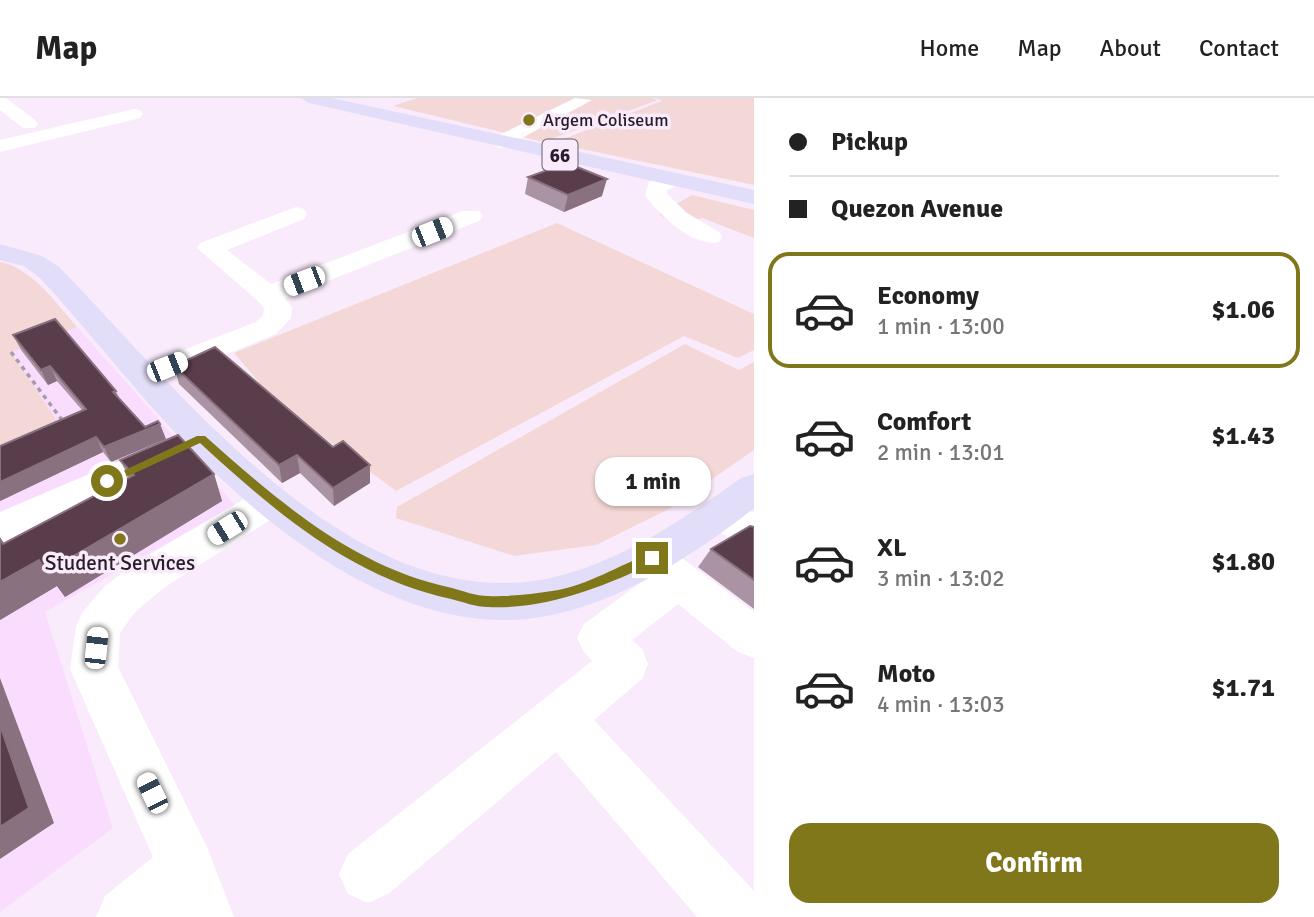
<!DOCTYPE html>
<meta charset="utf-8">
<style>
:root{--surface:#fff;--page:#f2f2f2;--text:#222;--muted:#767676;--line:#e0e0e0;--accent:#80771b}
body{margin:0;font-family:Signika,sans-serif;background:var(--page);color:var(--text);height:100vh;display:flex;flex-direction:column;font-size:26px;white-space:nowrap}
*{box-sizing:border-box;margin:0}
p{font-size:23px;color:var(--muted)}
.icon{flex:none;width:38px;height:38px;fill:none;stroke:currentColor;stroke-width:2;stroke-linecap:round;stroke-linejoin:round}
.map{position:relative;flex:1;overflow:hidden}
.sheet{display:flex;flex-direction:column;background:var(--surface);width:560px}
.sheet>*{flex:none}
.hud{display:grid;align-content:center;height:154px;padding:0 35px;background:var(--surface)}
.end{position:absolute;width:32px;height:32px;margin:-16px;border:9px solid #80771b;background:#fff;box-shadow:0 0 0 4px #fff}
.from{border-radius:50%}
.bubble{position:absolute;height:49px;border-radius:21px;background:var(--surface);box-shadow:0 2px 5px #0004;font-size:23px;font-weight:700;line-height:49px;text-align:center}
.car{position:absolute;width:21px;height:42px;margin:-21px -10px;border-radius:9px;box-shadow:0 0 5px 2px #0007;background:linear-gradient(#fff 24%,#345 0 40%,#fff 0 76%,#345 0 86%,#fff 0)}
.hud b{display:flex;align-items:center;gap:24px;height:66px;font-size:26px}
.hud b+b{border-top:2px solid var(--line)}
.hud i{width:18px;height:18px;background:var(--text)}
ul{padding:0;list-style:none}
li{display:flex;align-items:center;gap:21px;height:116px;margin:0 14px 10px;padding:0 21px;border:4px solid transparent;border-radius:21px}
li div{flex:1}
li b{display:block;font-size:26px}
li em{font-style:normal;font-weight:700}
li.current{border-color:var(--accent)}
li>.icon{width:63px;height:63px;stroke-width:1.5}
.primary-button{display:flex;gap:14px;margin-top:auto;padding:14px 35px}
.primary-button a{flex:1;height:80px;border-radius:21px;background:var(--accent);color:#fff;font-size:28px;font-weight:700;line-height:80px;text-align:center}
header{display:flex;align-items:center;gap:42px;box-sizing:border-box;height:98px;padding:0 35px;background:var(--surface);border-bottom:2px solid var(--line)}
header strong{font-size:33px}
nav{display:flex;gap:38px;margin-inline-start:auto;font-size:24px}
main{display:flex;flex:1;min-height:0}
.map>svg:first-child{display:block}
.built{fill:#faddfe}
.green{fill:#f4d8d7}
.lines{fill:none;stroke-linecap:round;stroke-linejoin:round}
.path{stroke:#a89caa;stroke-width:3.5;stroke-dasharray:4.5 4.5;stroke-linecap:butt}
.minor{fill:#fff;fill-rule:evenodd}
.major{fill:#e2ddf8;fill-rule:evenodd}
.wall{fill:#aa94a3}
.shaded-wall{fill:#89717f}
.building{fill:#593d4a;stroke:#89717f;stroke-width:2}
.route{fill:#80771b}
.poi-dot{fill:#80771b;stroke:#faebfc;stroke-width:2.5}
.labels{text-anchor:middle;stroke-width:7;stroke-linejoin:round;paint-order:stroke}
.far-poi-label{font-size:18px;fill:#271e28;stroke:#faebfc;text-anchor:start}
.shield{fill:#faebfc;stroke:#665c68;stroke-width:2}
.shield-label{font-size:19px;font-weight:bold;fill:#271e28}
.poi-label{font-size:21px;fill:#271e28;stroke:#faebfc}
</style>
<header>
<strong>Map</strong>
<nav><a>Home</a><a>Map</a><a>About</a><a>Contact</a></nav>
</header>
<main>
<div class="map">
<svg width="754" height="819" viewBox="0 0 754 819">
<rect width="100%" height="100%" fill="#faebfc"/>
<polygon class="built" points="0,164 13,167 38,185 235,407 45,514 113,730 0,814"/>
<g class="green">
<polygon points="417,0 652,0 658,2 543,44 393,8"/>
<polygon points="656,0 754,0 754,87 553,45 662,3"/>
<polygon points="692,97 754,112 754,140 702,120 675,127 659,116"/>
<polygon points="557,125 754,216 754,252 738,260 684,238 396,393 275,303 234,255"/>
<path d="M 0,164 C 34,172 55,204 77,229 L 11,254 L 63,332 L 0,359 Z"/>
<polygon points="685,246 739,272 754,264 754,352 669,411 596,447 514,458 396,420 397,409"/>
</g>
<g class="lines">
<polyline class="path" points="11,254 65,326"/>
<g class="minor">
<polygon points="0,0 6,0 35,22 38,26 35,30 23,30 0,12"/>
<polygon points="575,0 592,2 507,48 500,50 490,44 493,40"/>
<polygon points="134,11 140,12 143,16 140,20 0,54 0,42"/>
<path d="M 674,76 L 681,78 L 685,82 L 681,86 L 667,92 L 667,96 L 687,115 L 719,134 L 722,139 L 719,144 C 694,150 658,116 645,97 L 649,84 Z"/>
<polygon points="296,109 304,111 307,116 304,121 227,152 271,186 463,113 479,113 483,118 479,123 285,200 292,209 291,220 276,236 153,286 142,289 131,286 126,279 131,272 256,224 263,217 264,210 258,203 197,150 200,145"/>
<polygon points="174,340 187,344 192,353 187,362 0,447 0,414"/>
<polygon points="271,389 284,393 290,403 284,413 165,489 134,515 120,535 118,569 207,749 234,819 96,819 105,798 153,759 70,571 76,529 82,515 104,489 135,465 258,393"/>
<path d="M 721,400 L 754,415 L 754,450 C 735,443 711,433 702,415 L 707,404 Z"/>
<polygon points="659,449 674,454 754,514 754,560 738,554 678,506 632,542 642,551 648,566 642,581 594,622 754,793 754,819 697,819 556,654 388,796 368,805 348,796 339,776 348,756 592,563 584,554 577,540 584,526 647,480 638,466 644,454"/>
</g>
<g class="major">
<polygon points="301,0 332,0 754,92 754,106 309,5"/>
<path d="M 0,146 L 42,158 L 59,169 C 181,293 359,529 559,478 C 627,460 685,420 741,380 L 754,376 L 754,410 C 687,463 594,522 506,522 C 385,523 268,431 188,348 C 136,295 91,235 41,181 L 24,168 L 0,162 Z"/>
</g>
</g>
<g class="wall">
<polygon points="528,79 602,98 564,114 525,96"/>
<polygon points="13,237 116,293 120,302 145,329 166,341 111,364 103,354 0,403 0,348 82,312 57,283 48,287 21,252"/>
<polygon points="174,268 333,349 370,385 334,408 300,375 282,385 179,286"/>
<polygon points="120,362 214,376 222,403 65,499 57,488 0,522 0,440 4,445 129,380"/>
<polygon points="754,429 754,511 698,469 711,451"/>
</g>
<g class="shaded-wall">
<polygon points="607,81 602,98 564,114 568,97"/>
<polygon points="50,268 57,283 48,287 41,272"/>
<polygon points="160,326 166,341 111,364 104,349"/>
<polygon points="96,339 103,354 0,403 0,384"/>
<polygon points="297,357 300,375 282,385 279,367"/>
<polygon points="370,367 370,385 334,408 333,390"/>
<polygon points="214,376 222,403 65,499 57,488 0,522 0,484 3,446 0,440 19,465 39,462"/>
<polygon points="0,580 54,725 0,761"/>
</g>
<g class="building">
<polygon points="567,65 607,81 568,97 528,79"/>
<polygon points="55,221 116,293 113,294 145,329 158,323 160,326 104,349 96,339 0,384 0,348 86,311 50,268 41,272 13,237"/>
<polygon points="215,249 333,349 343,343 370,367 333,390 297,357 279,367 174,268"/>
<polygon points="178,337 214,376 46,474 39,462 0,484 0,441 3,446 134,377 120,362"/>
<polygon points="750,428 754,429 754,482 711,451"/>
<polygon points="0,627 29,710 0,729"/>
</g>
<path class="route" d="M 197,338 L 205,338 C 278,403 353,469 452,490 C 463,493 476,498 488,498 C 508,499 532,496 552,493 C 587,488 619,467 652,455 L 658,460 L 656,464 C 605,488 546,512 488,509 C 476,509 463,504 451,501 C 350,479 274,413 200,345 L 111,386 L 107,387 L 102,383 Z"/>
<g class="poi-dot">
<circle cx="529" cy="22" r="7"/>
<circle cx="120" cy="441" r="7"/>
</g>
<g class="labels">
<g class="far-poi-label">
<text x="543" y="28">Argem Coliseum</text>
</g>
<rect class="shield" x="542.5" y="41.5" width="35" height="31" rx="5"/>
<g class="shield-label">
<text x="560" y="64">66</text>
</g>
<g class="poi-label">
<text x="120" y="472">Student Services</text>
</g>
</g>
</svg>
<i class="end from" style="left:107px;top:383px"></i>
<i class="end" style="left:652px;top:460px"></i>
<div class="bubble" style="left:595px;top:359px;width:116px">1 min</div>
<i class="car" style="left:432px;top:134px;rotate:68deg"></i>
<i class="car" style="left:304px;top:183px;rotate:249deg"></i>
<i class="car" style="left:167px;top:269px;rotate:68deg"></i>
<i class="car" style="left:227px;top:430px;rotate:238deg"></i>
<i class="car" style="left:96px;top:550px;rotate:6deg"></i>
<i class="car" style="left:152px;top:695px;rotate:334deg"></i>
</div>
<section class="sheet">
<div class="hud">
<b><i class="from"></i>Pickup</b>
<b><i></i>Quezon Avenue</b>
</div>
<ul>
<li class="current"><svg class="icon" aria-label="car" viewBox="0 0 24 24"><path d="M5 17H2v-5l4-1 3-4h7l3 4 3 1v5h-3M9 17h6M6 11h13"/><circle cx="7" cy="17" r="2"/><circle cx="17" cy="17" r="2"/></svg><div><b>Economy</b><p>1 min · 13:00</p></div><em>$1.06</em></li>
<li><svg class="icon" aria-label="car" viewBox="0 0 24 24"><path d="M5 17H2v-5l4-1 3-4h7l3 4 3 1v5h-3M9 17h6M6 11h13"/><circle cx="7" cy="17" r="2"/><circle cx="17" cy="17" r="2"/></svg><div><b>Comfort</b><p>2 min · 13:01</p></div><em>$1.43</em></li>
<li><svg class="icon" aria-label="car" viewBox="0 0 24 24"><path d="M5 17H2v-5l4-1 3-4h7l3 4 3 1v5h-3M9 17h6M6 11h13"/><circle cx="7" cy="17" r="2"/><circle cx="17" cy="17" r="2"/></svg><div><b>XL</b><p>3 min · 13:02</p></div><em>$1.80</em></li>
<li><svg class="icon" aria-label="car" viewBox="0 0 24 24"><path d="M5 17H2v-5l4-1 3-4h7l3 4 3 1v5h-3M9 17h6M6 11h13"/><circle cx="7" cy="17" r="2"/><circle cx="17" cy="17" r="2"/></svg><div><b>Moto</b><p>4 min · 13:03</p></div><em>$1.71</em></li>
</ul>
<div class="primary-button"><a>Confirm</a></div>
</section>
</main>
